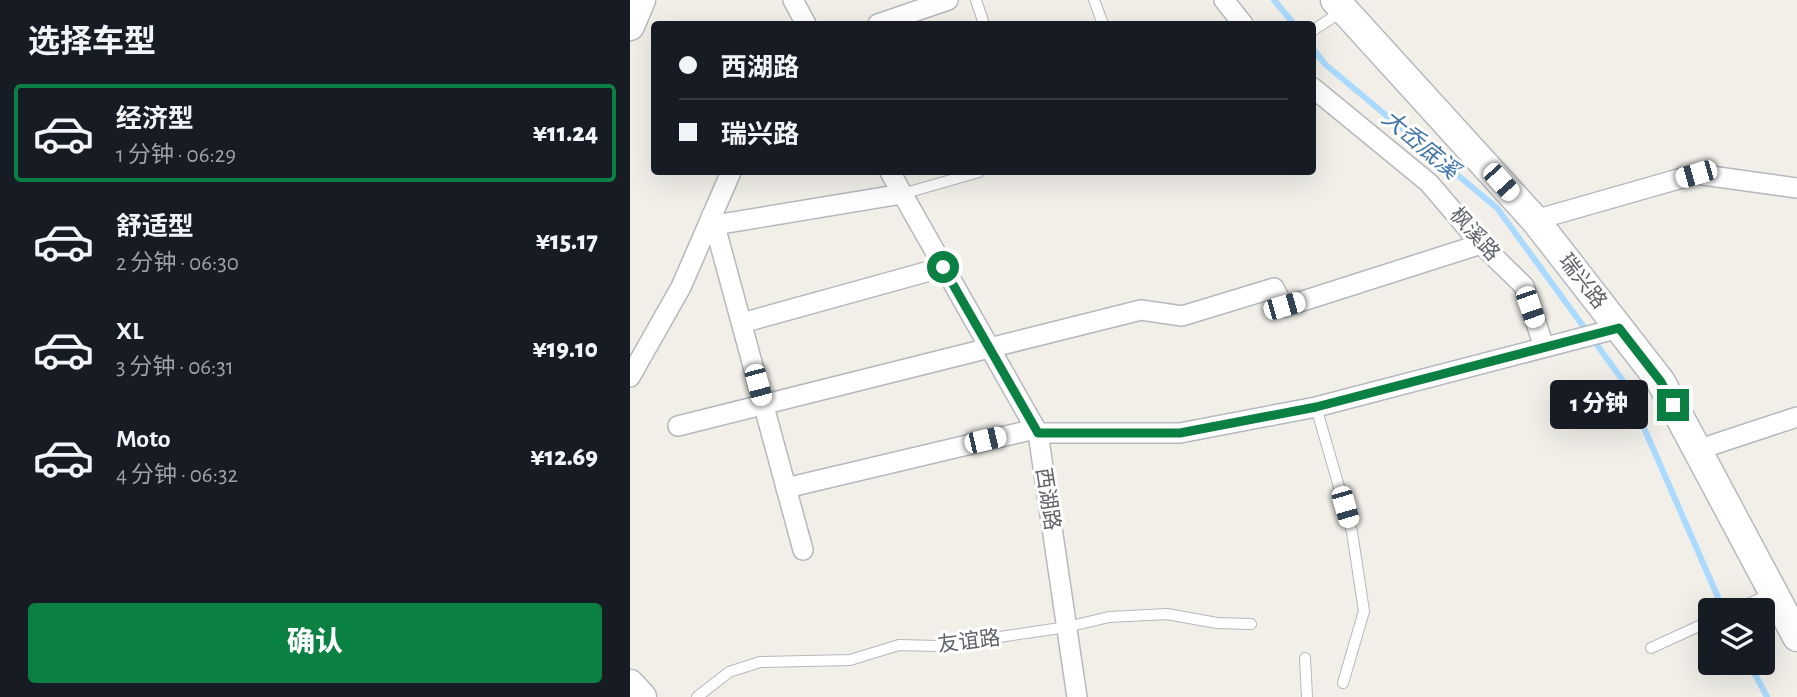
<!DOCTYPE html>
<html lang="zh">
<meta charset="utf-8">
<style>
:root{--surface:#171b24;--page:#20242c;--text:#f1f3f6;--muted:#9ea1a6;--line:#363941;--accent:#0b8043}
body{margin:0;font-family:"Alegreya Sans","Noto Sans SC",sans-serif;background:var(--page);color:var(--text);height:100vh;display:flex;flex-direction:column;font-size:26px;white-space:nowrap}
*{box-sizing:border-box;margin:0}
p{font-size:23px;color:var(--muted)}
.icon{flex:none;width:38px;height:38px;fill:none;stroke:currentColor;stroke-width:2;stroke-linecap:round;stroke-linejoin:round}
.map{position:relative;flex:1;overflow:hidden}
.drawer{display:flex;flex-direction:column;background:var(--surface);width:630px}
.drawer>*{flex:none}
.guide{position:absolute;left:21px;top:21px;width:665px;height:154px;border-radius:7px;box-shadow:0 7px 28px #0002;display:grid;align-content:center;height:154px;padding:0 28px;background:var(--surface)}
.fabs{position:absolute;left:1068px;top:598px;display:grid;gap:14px}
.fabs a{display:grid;place-items:center;width:77px;height:77px;border-radius:7px;background:var(--surface);box-shadow:0 7px 28px #0002;font-size:35px}
.end{position:absolute;width:32px;height:32px;margin:-16px;border:9px solid #0b8043;background:#fff;box-shadow:0 0 0 4px #fff}
.from{border-radius:50%}
.bubble{position:absolute;height:49px;border-radius:7px;background:var(--surface);box-shadow:0 7px 28px #0002;font-size:23px;font-weight:800;line-height:49px;text-align:center}
.car{position:absolute;width:21px;height:42px;margin:-21px -10px;border-radius:9px;box-shadow:0 0 5px 2px #0007;background:linear-gradient(#fff 24%,#345 0 40%,#fff 0 76%,#345 0 86%,#fff 0)}
.guide b{display:flex;align-items:center;gap:24px;height:66px;font-size:26px}
.guide b+b{border-top:2px solid var(--line)}
.guide i{width:18px;height:18px;background:var(--text)}
ul{padding:0;list-style:none}
li{display:flex;align-items:center;gap:21px;height:98px;margin:0 14px 10px;padding:0 14px;border:4px solid transparent;border-radius:7px}
li div{flex:1}
li b{display:block;font-size:26px}
li em{font-style:normal;font-weight:800}
li.selected{border-color:var(--accent)}
li>.icon{width:63px;height:63px;stroke-width:1.5}
h2{padding:0 28px;font-size:32px;line-height:84px}
.button{display:flex;gap:14px;margin-top:auto;padding:14px 28px}
.button a{flex:1;height:80px;border-radius:7px;background:var(--accent);color:#fff;font-size:28px;font-weight:800;line-height:80px;text-align:center}
main{display:flex;flex:1;min-height:0}
.map>svg:first-child{display:block}
.lines{fill:none;stroke-linecap:round;stroke-linejoin:round}
.stream{stroke:#aadaff;stroke-width:6}
.lane-casing{stroke:#b5b8bc;stroke-width:12}
.street-casing{stroke:#b5b8bc;stroke-width:22}
.secondary-casing{stroke:#b6babf;stroke-width:31}
.lane{stroke:#fff;stroke-width:10}
.street{stroke:#fff;stroke-width:19}
.secondary{stroke:#fff;stroke-width:28}
.route{stroke:#0b8043;stroke-width:9}
.labels{text-anchor:middle;stroke-width:6;stroke-linejoin:round;paint-order:stroke}
.street-label{font-size:21px;fill:#5f6368;stroke:#fff}
.water-label{font-size:23px;font-style:italic;fill:#4174aa;stroke:#fff}
</style>
<main>
<section class="drawer">
<h2>选择车型</h2>
<ul>
<li class="selected"><svg class="icon" aria-label="car" viewBox="0 0 24 24"><path d="M5 17H2v-5l4-1 3-4h7l3 4 3 1v5h-3M9 17h6M6 11h13"/><circle cx="7" cy="17" r="2"/><circle cx="17" cy="17" r="2"/></svg><div><b>经济型</b><p>1 分钟 · 06:29</p></div><em>¥11.24</em></li>
<li><svg class="icon" aria-label="car" viewBox="0 0 24 24"><path d="M5 17H2v-5l4-1 3-4h7l3 4 3 1v5h-3M9 17h6M6 11h13"/><circle cx="7" cy="17" r="2"/><circle cx="17" cy="17" r="2"/></svg><div><b>舒适型</b><p>2 分钟 · 06:30</p></div><em>¥15.17</em></li>
<li><svg class="icon" aria-label="car" viewBox="0 0 24 24"><path d="M5 17H2v-5l4-1 3-4h7l3 4 3 1v5h-3M9 17h6M6 11h13"/><circle cx="7" cy="17" r="2"/><circle cx="17" cy="17" r="2"/></svg><div><b>XL</b><p>3 分钟 · 06:31</p></div><em>¥19.10</em></li>
<li><svg class="icon" aria-label="car" viewBox="0 0 24 24"><path d="M5 17H2v-5l4-1 3-4h7l3 4 3 1v5h-3M9 17h6M6 11h13"/><circle cx="7" cy="17" r="2"/><circle cx="17" cy="17" r="2"/></svg><div><b>Moto</b><p>4 分钟 · 06:32</p></div><em>¥12.69</em></li>
</ul>
<div class="button"><a>确认</a></div>
</section>
<div class="map">
<svg width="1167" height="697" viewBox="0 0 1167 697">
<rect width="100%" height="100%" fill="#f1efe8"/>
<g class="lines">
<g class="stream">
<polyline points="644,0 664,24"/>
<polyline points="682,48 696,65 867,208 994,382 1094,611"/>
<polyline points="1119,663 1137,697"/>
</g>
<defs>
<g id="lane">
<polyline points="346,0 354,24"/>
<polyline points="464,0 473,24"/>
<polyline points="682,31 711,12"/>
<polyline points="272,194 349,172"/>
<polyline points="686,407 722,532 734,611 713,683"/>
<polyline points="1103,611 1142,593"/>
<polyline points="1021,648 1080,621"/>
<polyline points="675,658 677,697"/>
<polyline points="67,697 99,672 130,662 220,660 269,645 308,646 437,627 479,617 537,614 587,623 621,624"/>
</g>
<g id="street">
<polyline points="163,0 176,24"/>
<polyline points="594,0 613,24"/>
<polyline points="248,24 318,0"/>
<polyline points="682,87 799,183 851,244 894,286 914,347"/>
<polyline points="260,172 408,433 447,697"/>
<polyline points="82,215 173,550"/>
<polyline points="905,220 1066,174 1167,188"/>
<polyline points="85,225 272,194"/>
<polyline points="112,323 314,267"/>
<polyline points="0,377 51,287 101,172"/>
<polyline points="48,426 511,310 552,316 644,288 654,307 851,244"/>
<polyline points="408,433 550,433 686,407 989,328"/>
<polyline points="1067,450 1167,417"/>
<polyline points="156,488 405,429"/>
</g>
<g id="secondary">
<polyline points="705,0 905,220 1031,382 1167,637"/>
<polyline points="0,26 11,0"/>
<polyline points="0,684 12,697"/>
</g>
</defs>
<use href="#lane" class="lane-casing"/>
<use href="#street" class="street-casing"/>
<use href="#secondary" class="secondary-casing"/>
<use href="#lane" class="lane"/>
<use href="#street" class="street"/>
<use href="#secondary" class="secondary"/>
</g>
<g class="lines">
<polyline class="route" points="313,267 408,433 550,433 686,407 989,328 1031,382 1043,405"/>
</g>
<g class="labels">
<g class="street-label">
<text transform="translate(845 234) rotate(48)" y="7">枫溪路</text>
<text transform="translate(953 281) rotate(52)" y="7">瑞兴路</text>
<text transform="translate(418 499) rotate(81)" y="7">西湖路</text>
<text transform="translate(339 641) rotate(-7)" y="7">友谊路</text>
</g>
<g class="water-label">
<text transform="translate(791 144) rotate(40)" y="8">大岙底溪</text>
</g>
</g>
</svg>
<div class="fabs">
<a><svg class="icon" aria-label="layers" viewBox="0 0 24 24"><path d="M12 4l9 5-9 5-9-5zM3 14l9 5 9-5"/></svg></a>
</div>
<i class="end from" style="left:313px;top:267px"></i>
<i class="end" style="left:1043px;top:405px"></i>
<div class="bubble" style="left:920px;top:380px;width:98px">1 分钟</div>
<i class="car" style="left:1066px;top:174px;rotate:254deg"></i>
<i class="car" style="left:871px;top:182px;rotate:138deg"></i>
<i class="car" style="left:654px;top:306px;rotate:74deg"></i>
<i class="car" style="left:900px;top:307px;rotate:161deg"></i>
<i class="car" style="left:128px;top:385px;rotate:165deg"></i>
<i class="car" style="left:355px;top:440px;rotate:77deg"></i>
<i class="car" style="left:715px;top:507px;rotate:164deg"></i>
<div class="guide">
<b><i class="from"></i>西湖路</b>
<b><i></i>瑞兴路</b>
</div>
</div>
</main>
